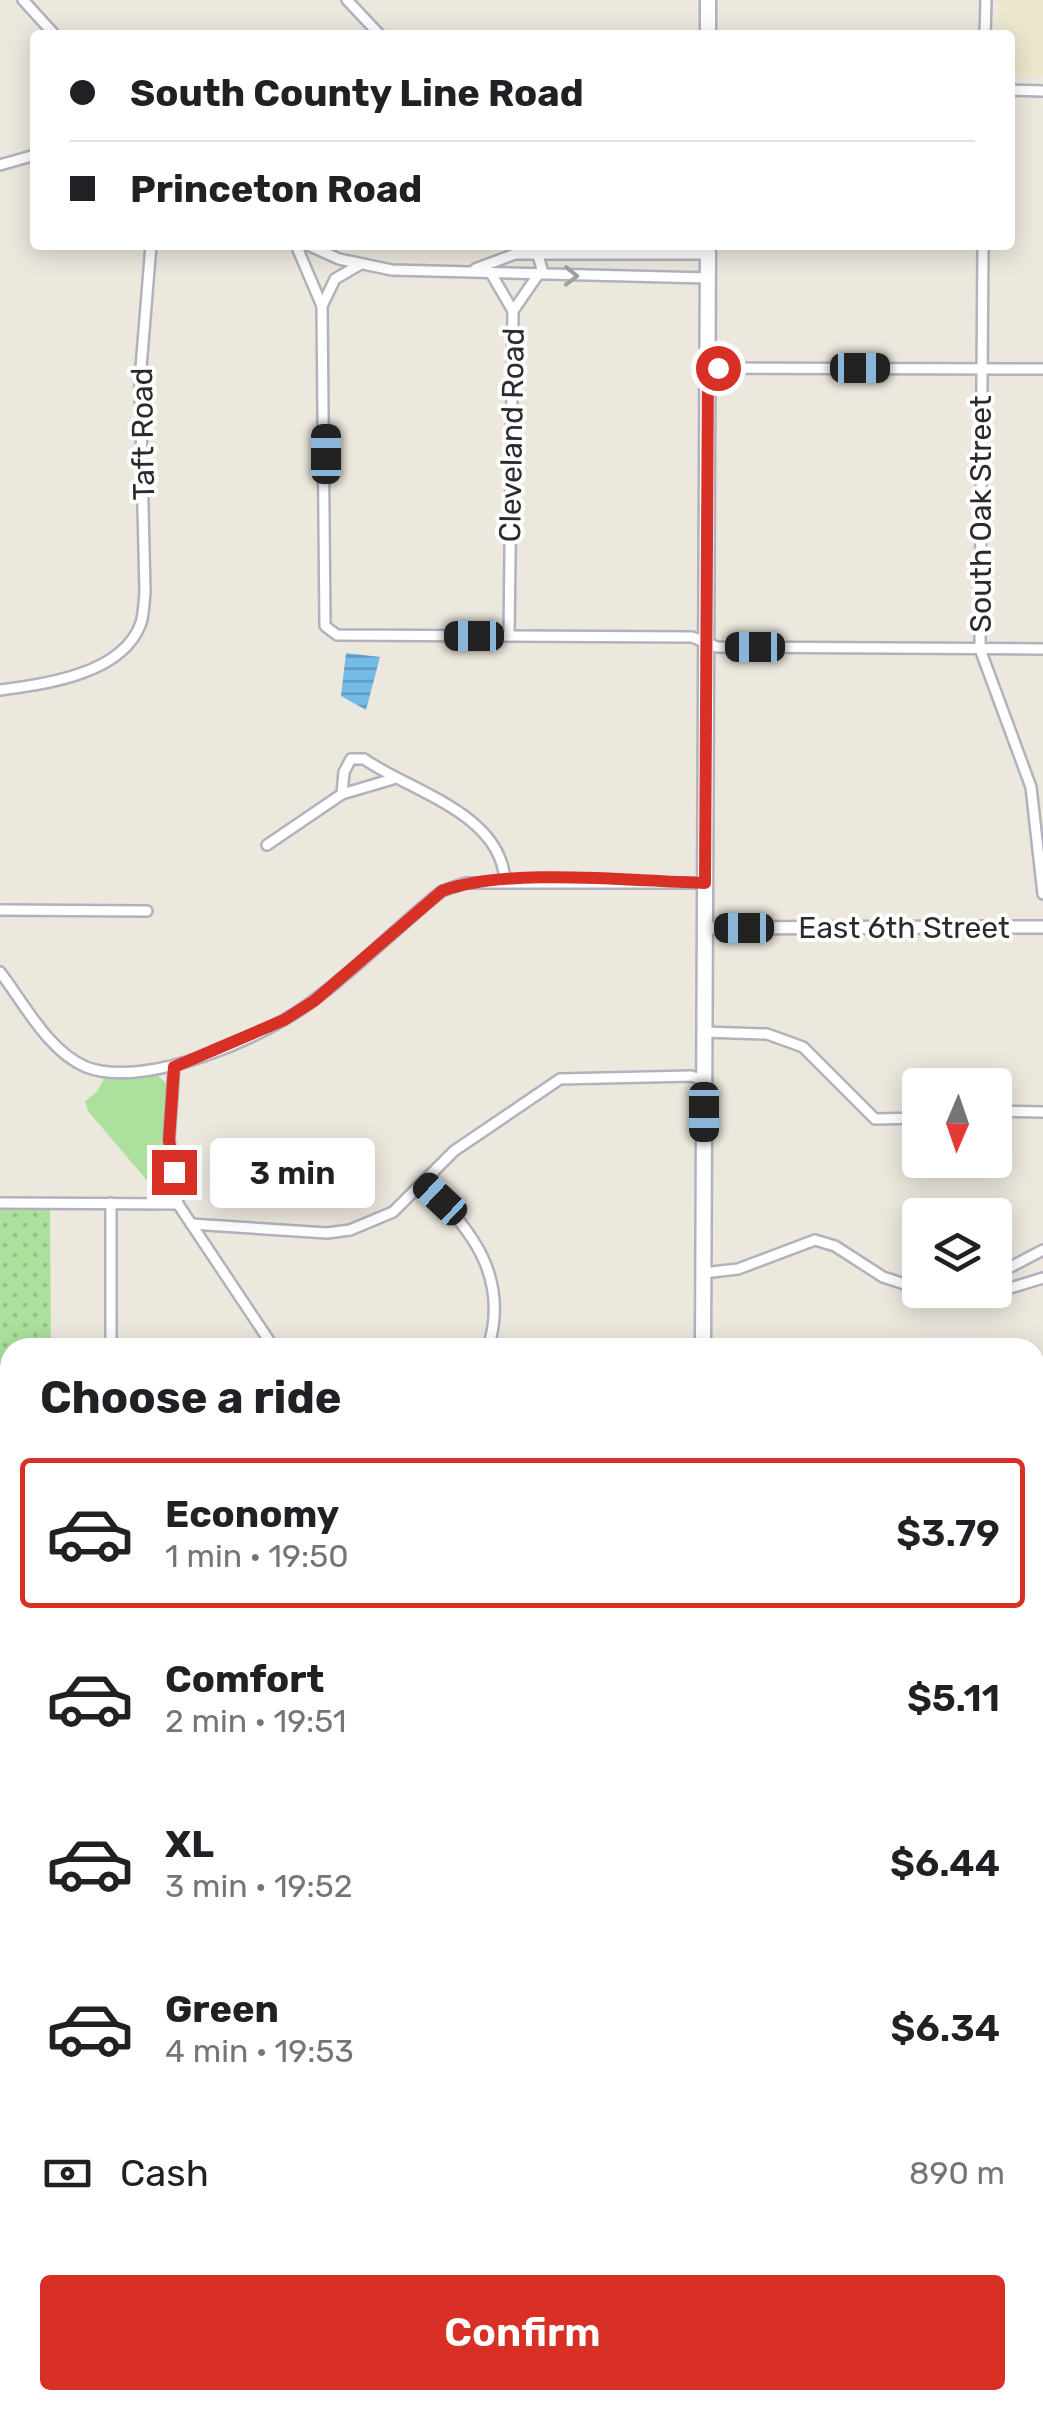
<!DOCTYPE html>
<meta charset="utf-8">
<style>
:root{--surface:#fff;--page:#f6f6f6;--text:#202124;--muted:#757577;--line:#e0e0e0;--accent:#d93025}
body{margin:0;font-family:Rubik,sans-serif;background:var(--page);color:var(--text);height:100vh;display:flex;flex-direction:column;font-size:38px;white-space:nowrap}
*{box-sizing:border-box;margin:0}
p{font-size:32px;color:var(--muted)}
.icon{flex:none;width:55px;height:55px;fill:none;stroke:currentColor;stroke-width:2;stroke-linecap:round;stroke-linejoin:round}
.map{position:relative;flex:1;overflow:hidden}
.sheet{position:absolute;left:0px;top:1338px;width:1045px;height:1072px;display:flex;flex-direction:column;background:var(--surface);border-radius:30px 30px 0 0;box-shadow:0 5px 25px #0003}
.sheet>*{flex:none}
.guide{position:absolute;left:30px;top:30px;width:985px;height:220px;border-radius:10px;box-shadow:0 5px 25px #0003;display:grid;align-content:center;height:220px;padding:0 40px;background:var(--surface)}
.needle{width:65px;rotate:182deg}
.controls{position:absolute;left:902px;top:1068px;display:grid;gap:20px}
.controls a{display:grid;place-items:center;width:110px;height:110px;border-radius:10px;background:var(--surface);box-shadow:0 5px 25px #0003;font-size:50px}
.end{position:absolute;width:45px;height:45px;margin:-22px;border:12px solid #d93025;background:#fff;box-shadow:0 0 0 5px #fff}
.from{border-radius:50%}
.bubble{position:absolute;height:70px;border-radius:10px;background:var(--surface);box-shadow:0 5px 25px #0003;font-size:32px;font-weight:600;line-height:70px;text-align:center}
.car{position:absolute;width:30px;height:60px;margin:-30px -15px;border-radius:12px;box-shadow:0 0 8px 2px #0007;background:linear-gradient(#222 24%,#8ab4d8 0 40%,#222 0 76%,#8ab4d8 0 86%,#222 0)}
.guide b{display:flex;align-items:center;gap:35px;height:95px;font-size:38px}
.guide b+b{border-top:2px solid var(--line)}
.guide i{width:25px;height:25px;background:var(--text)}
ul{padding:0;list-style:none}
li{display:flex;align-items:center;gap:30px;height:150px;margin:0 20px 15px;padding:0 20px;border:5px solid transparent;border-radius:10px}
li div{flex:1}
li b{display:block;font-size:38px}
li em{font-style:normal;font-weight:600}
li.selected{border-color:var(--accent)}
li>.icon{width:90px;height:90px;stroke-width:1.5}
h2{padding:0 40px;font-size:45px;line-height:120px}
.pay{display:flex;align-items:center;gap:25px;height:110px;padding:0 40px;font-size:38px}
.pay p{margin-inline-start:auto}
.action{display:flex;gap:20px;margin-top:auto;padding:20px 40px}
.action a{flex:1;height:115px;border-radius:10px;background:var(--accent);color:#fff;font-size:40px;font-weight:600;line-height:115px;text-align:center}
.map>svg:first-child{display:block}
.education{fill:#ede7ce}
.medical{fill:#f3dedc}
.grass{fill:#abe19d}
.park{fill:url(#park-dots)}
.pitch{fill:#bbe799}
.water{fill:url(#water-rules)}
.lines{fill:none;stroke-linecap:round;stroke-linejoin:round}
.stream{stroke:#75bbea;stroke-width:2.5}
.minor-casing{stroke:#b1b2be;stroke-width:14}
.tertiary-casing{stroke:#b1b2be;stroke-width:16}
.secondary-casing{stroke:#b1b2be;stroke-width:19}
.motorway-casing{stroke:#c8c8c8;stroke-width:22}
.minor{stroke:#fff;stroke-width:9}
.tertiary{stroke:#fff;stroke-width:11}
.secondary{stroke:#fff;stroke-width:14}
.motorway{stroke:#f8b55e;stroke-width:18}
.rail-casing{stroke:#a1a1b5;stroke-width:6}
.rail{stroke:#fff;stroke-width:2.5;stroke-dasharray:8;stroke-linecap:butt}
.oneway{stroke:#a0a0a0}
.route{stroke:#d93025;stroke-width:12}
.labels{text-anchor:middle;stroke-width:8;stroke-linejoin:round;paint-order:stroke}
.street-label{font-size:30px;fill:#2b2b2b;stroke:#fff}
</style>
<div class="map">
<svg width="1043" height="2409" viewBox="0 0 1043 2409">
<defs>
<pattern id="park-dots" width="8" height="8" patternUnits="userSpaceOnUse" patternTransform="scale(2.5)"><rect width="8" height="8" fill="#abe19d"/><path d="M2 2h.1M6 6h.1" fill="none" stroke="#93c187" stroke-width="1.8" stroke-linecap="round"/></pattern>
<pattern id="water-rules" width="6" height="5" patternUnits="userSpaceOnUse" patternTransform="scale(2.5)"><rect width="6" height="5" fill="#75bbea"/><path d="M0 2.5h6" fill="none" stroke="#6098be"/></pattern>
</defs>
<rect width="100%" height="100%" fill="#ece8de"/>
<polygon class="education" points="998,0 1043,0 1043,77 1010,76 1010,35 997,35"/>
<polygon class="medical" points="1043,2185 1043,2409 795,2409 795,2400 1035,2400 1035,2187"/>
<polygon class="grass" points="155,1073 168,1085 165,1122 169,1159 164,1160 173,1192 167,1197 161,1197 88,1111 85,1101 97,1092 106,1075"/>
<g class="park">
<polygon points="50,1208 51,1347 10,1348 10,1410 0,1451 0,1209"/>
<polygon points="0,2053 10,2053 10,2186 0,2143"/>
<polygon points="241,2400 623,2400 623,2409 207,2409"/>
</g>
<polygon class="pitch" points="548,2400 615,2400 615,2409 557,2409"/>
<polygon class="water" points="346,653 380,657 366,710 341,696"/>
<g class="lines">
<polyline class="stream" points="0,2253 10,2260"/>
<defs>
<g id="minor">
<polyline points="23,0 55,35"/>
<polyline points="347,0 380,35"/>
<polyline points="985,35 986,0"/>
<polyline points="1010,90 1043,91"/>
<polyline points="0,165 35,155"/>
<polyline points="296,245 322,306"/>
<polyline points="308,245 339,259 392,270 708,278"/>
<polyline points="983,245 980,649 1031,787 1043,894"/>
<polyline points="359,265 335,279 322,306 325,626 337,635 692,637 717,647 1043,649"/>
<polyline points="475,269 515,254 708,254"/>
<polyline points="492,275 513,311"/>
<polyline points="708,368 1043,369"/>
<polyline points="509,636 513,311 542,269 535,245"/>
<path d="M 0,690 C 46,684 123,674 141,623 C 144,613 144,601 145,592 L 140,380 L 151,245"/>
<path d="M 342,794 L 344,772 L 351,759 L 364,759 C 412,792 500,813 505,880"/>
<polyline points="267,845 342,794 393,779"/>
<polyline points="0,910 147,911"/>
<path d="M 0,972 C 24,1003 48,1051 86,1067 C 146,1090 266,1037 314,1000 C 359,967 398,926 442,891 L 465,883 L 705,883"/>
<polyline points="704,1032 767,1034 803,1047 875,1119 920,1118"/>
<polyline points="174,1067 169,1139 178,1204 274,1348"/>
<polyline points="995,1111 1043,1112"/>
<path d="M 424,1183 C 472,1229 510,1278 488,1348"/>
<polyline points="0,1203 178,1204"/>
<polyline points="111,1203 111,1348"/>
<polyline points="191,1224 327,1233 350,1230 393,1212 454,1151 560,1079 691,1076 704,1080"/>
<polyline points="703,1273 738,1269 815,1240 835,1246 883,1277 920,1289"/>
<polyline points="995,1275 1043,1250"/>
<polyline points="924,1290 994,1293 1043,1278"/>
<polyline points="0,1480 10,1480"/>
<polyline points="1035,1480 1043,1480"/>
<polyline points="1035,1726 1043,1726"/>
<polyline points="0,1763 10,1763"/>
<polyline points="699,2400 699,2409"/>
<polyline points="972,2409 972,2400"/>
</g>
<polyline id="tertiary" points="705,928 1043,927"/>
<g id="secondary">
<polyline points="708,35 708,0"/>
<polyline points="703,1348 708,245"/>
<polyline points="0,2033 10,2033"/>
<polyline points="1035,2038 1043,2038"/>
<polyline points="0,2045 10,2045"/>
</g>
<g id="motorway">
<polyline points="0,2197 10,2238"/>
<polyline points="51,2400 53,2409"/>
</g>
</defs>
<use href="#minor" class="minor-casing"/>
<use href="#tertiary" class="tertiary-casing"/>
<use href="#secondary" class="secondary-casing"/>
<use href="#motorway" class="motorway-casing"/>
<use href="#minor" class="minor"/>
<use href="#tertiary" class="tertiary"/>
<use href="#secondary" class="secondary"/>
<use href="#motorway" class="motorway"/>
<defs>
<g id="rail">
<polyline points="1035,2161 1043,2158"/>
<polyline points="93,2409 128,2400"/>
<polyline points="140,2409 174,2400"/>
</g>
</defs>
<use href="#rail" class="rail-casing"/>
<use href="#rail" class="rail"/>
</g>
<defs><path id="oneway-chevron" d="M-2-3.5L2.5 0L-2 3.5" fill="none" stroke-width="1.6" stroke-linecap="round" stroke-linejoin="round" transform="scale(2.5)"/></defs>
<use class="oneway" href="#oneway-chevron" transform="translate(571 276) rotate(1)"/>
<g class="lines">
<path class="route" d="M 174,1172 L 169,1140 L 174,1067 L 284,1020 L 314,1001 L 442,891 C 508,867 632,881 705,883 L 708,368 L 718,368"/>
</g>
<g class="labels">
<g class="street-label">
<text transform="translate(143 434) rotate(-91)" y="10">Taft Road</text>
<text transform="translate(512 435) rotate(-89)" y="10">Cleveland Road</text>
<text transform="translate(981 514) rotate(-90)" y="10">South Oak Street</text>
<text x="904" y="938">East 6th Street</text>
</g>
</g>
</svg>
<div class="controls">
<a><svg class="needle" viewBox="-14 -14 28 28"><path d="M0-13l5 13h-10z" fill="#e53935"/><path d="M0 13l5-13h-10z" fill="#757577"/></svg></a>
<a><svg class="icon" aria-label="layers" viewBox="0 0 24 24"><path d="M12 4l9 5-9 5-9-5zM3 14l9 5 9-5"/></svg></a>
</div>
<i class="end from" style="left:718px;top:368px"></i>
<i class="end" style="left:174px;top:1172px"></i>
<div class="bubble" style="left:210px;top:1138px;width:165px">3 min</div>
<i class="car" style="left:860px;top:368px;rotate:90deg"></i>
<i class="car" style="left:326px;top:454px;rotate:0deg"></i>
<i class="car" style="left:474px;top:636px;rotate:270deg"></i>
<i class="car" style="left:755px;top:647px;rotate:270deg"></i>
<i class="car" style="left:744px;top:928px;rotate:270deg"></i>
<i class="car" style="left:704px;top:1112px;rotate:180deg"></i>
<i class="car" style="left:440px;top:1199px;rotate:313deg"></i>
<div class="guide">
<b><i class="from"></i>South County Line Road</b>
<b><i></i>Princeton Road</b>
</div>
<section class="sheet">
<h2>Choose a ride</h2>
<ul>
<li class="selected"><svg class="icon" aria-label="car" viewBox="0 0 24 24"><path d="M5 17H2v-5l4-1 3-4h7l3 4 3 1v5h-3M9 17h6M6 11h13"/><circle cx="7" cy="17" r="2"/><circle cx="17" cy="17" r="2"/></svg><div><b>Economy</b><p>1 min · 19:50</p></div><em>$3.79</em></li>
<li><svg class="icon" aria-label="car" viewBox="0 0 24 24"><path d="M5 17H2v-5l4-1 3-4h7l3 4 3 1v5h-3M9 17h6M6 11h13"/><circle cx="7" cy="17" r="2"/><circle cx="17" cy="17" r="2"/></svg><div><b>Comfort</b><p>2 min · 19:51</p></div><em>$5.11</em></li>
<li><svg class="icon" aria-label="car" viewBox="0 0 24 24"><path d="M5 17H2v-5l4-1 3-4h7l3 4 3 1v5h-3M9 17h6M6 11h13"/><circle cx="7" cy="17" r="2"/><circle cx="17" cy="17" r="2"/></svg><div><b>XL</b><p>3 min · 19:52</p></div><em>$6.44</em></li>
<li><svg class="icon" aria-label="car" viewBox="0 0 24 24"><path d="M5 17H2v-5l4-1 3-4h7l3 4 3 1v5h-3M9 17h6M6 11h13"/><circle cx="7" cy="17" r="2"/><circle cx="17" cy="17" r="2"/></svg><div><b>Green</b><p>4 min · 19:53</p></div><em>$6.34</em></li>
</ul>
<div class="pay"><svg class="icon" aria-label="cash" viewBox="0 0 24 24"><path d="M3 7h18v10H3z"/><circle cx="12" cy="12" r="2"/></svg>Cash<p>890 m</p></div>
<div class="action"><a>Confirm</a></div>
</section>
</div>
